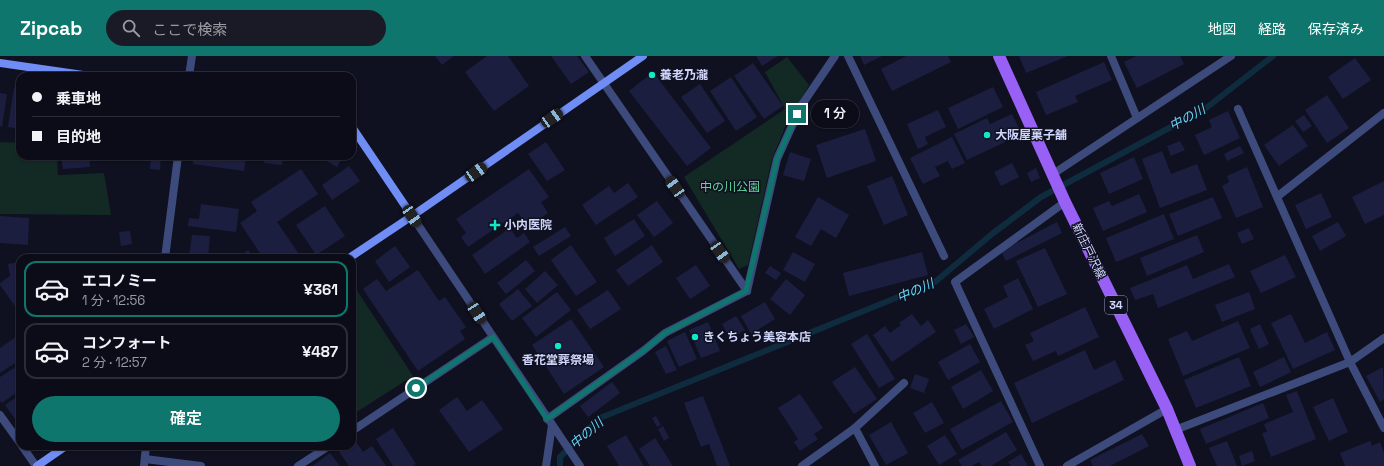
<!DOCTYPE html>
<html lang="ja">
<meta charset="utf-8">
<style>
:root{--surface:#0b0c18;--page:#191a25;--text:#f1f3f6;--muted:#9a9ba2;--line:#2b2c37;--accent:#0f766e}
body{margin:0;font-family:"Space Grotesk","Noto Sans JP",sans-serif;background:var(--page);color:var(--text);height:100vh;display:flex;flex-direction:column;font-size:15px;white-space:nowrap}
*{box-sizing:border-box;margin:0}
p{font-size:13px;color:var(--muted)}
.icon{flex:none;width:22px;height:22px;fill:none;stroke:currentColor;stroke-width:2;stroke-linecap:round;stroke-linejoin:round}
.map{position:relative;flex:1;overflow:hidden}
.panel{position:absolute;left:16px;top:198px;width:340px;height:196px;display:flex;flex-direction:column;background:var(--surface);border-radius:12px;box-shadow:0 1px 3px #0004,0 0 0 1px var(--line)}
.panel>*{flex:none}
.banner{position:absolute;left:16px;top:16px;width:340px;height:88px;border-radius:12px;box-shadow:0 1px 3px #0004,0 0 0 1px var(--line);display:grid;align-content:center;height:88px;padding:0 16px;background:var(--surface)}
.end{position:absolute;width:18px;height:18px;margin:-9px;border:5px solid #0f766e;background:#fff;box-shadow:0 0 0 2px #fff}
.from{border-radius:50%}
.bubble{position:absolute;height:28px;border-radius:14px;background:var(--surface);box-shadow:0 1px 3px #0004,0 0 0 1px var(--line);font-size:13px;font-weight:600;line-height:28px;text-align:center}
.car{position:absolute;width:12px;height:24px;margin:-12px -6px;border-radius:5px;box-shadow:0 0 3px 1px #0007;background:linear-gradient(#222 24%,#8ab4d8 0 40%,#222 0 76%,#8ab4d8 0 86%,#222 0)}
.banner b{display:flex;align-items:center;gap:14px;height:38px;font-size:15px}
.banner b+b{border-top:1px solid var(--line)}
.banner i{width:10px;height:10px;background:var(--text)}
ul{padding:7px 0 0;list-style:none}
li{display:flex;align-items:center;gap:12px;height:56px;margin:0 8px 6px;padding:0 8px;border:2px solid var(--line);border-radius:12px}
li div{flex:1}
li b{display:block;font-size:15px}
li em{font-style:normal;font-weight:600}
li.on{border-color:var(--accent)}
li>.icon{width:36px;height:36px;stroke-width:1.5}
.button{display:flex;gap:8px;margin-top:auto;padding:8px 16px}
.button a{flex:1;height:46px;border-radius:24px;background:var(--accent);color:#fff;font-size:16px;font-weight:600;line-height:46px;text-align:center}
header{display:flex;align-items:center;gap:24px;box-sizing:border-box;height:56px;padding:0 20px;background:var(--accent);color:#fff}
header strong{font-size:19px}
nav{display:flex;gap:22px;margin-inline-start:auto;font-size:14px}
.search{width:280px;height:36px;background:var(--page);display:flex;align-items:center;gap:10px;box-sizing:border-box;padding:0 14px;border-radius:22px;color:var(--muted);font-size:15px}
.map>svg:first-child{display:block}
.green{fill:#122a23}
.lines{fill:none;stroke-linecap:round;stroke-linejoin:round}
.stream{stroke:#0f2c3f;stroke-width:6}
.building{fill:#1c1e40}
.lane{stroke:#3d4a7c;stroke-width:8}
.street{stroke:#3d4a7c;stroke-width:8}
.secondary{stroke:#6f8df5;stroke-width:8}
.primary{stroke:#9860f4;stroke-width:12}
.route{stroke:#0f766e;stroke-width:5}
.poi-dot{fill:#11e8c8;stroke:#0f1020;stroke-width:1.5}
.labels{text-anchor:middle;stroke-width:3;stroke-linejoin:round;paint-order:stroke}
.shield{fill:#0f1020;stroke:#979bba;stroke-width:1}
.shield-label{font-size:11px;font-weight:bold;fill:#d1d7fc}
.poi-label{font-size:12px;font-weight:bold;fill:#d1d7fc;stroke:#0f1020;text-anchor:start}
.park-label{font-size:12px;fill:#63d69d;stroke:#0f1020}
.street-label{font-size:12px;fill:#d1d7fc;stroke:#0f1020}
.water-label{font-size:13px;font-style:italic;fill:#67d6f4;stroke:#0f1020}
</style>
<header>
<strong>Zipcab</strong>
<div class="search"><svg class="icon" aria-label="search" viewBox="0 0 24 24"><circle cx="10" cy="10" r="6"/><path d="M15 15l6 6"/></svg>ここで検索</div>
<nav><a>地図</a><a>経路</a><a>保存済み</a></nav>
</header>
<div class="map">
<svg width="1384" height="410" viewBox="0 0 1384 410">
<rect width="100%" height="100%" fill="#0f1020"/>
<g class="green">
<polygon points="787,1 809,29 786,69 772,103 748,209 739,213 684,121 785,53 765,16"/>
<polygon points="0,86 20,87 20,100 57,100 58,119 104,117 111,159 0,158"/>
<polygon points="352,227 413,320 352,359"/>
</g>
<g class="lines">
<polyline class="stream" points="560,410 560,401 600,362 935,226 992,178 1041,141 1206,52 1273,0"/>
</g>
<g class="building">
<polygon points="435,0 454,0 442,9"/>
<polygon points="487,0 508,0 529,30 494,55 465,16"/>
<polygon points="551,0 577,0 589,16 571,28"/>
<polygon points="756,0 778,0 762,10"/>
<polygon points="860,0 882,0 864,9"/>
<polygon points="906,0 948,0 951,6 892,35 881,13"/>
<polygon points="1019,0 1068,0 1026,17"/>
<polygon points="1136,0 1180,0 1184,8 1137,32 1124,6"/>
<polygon points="1355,2 1371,24 1343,43 1328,21"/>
<polygon points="1104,6 1112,24 1075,40 1078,46 1046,59 1036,36"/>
<polygon points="753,7 783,50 764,63 734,20"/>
<polygon points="653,16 711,92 687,110 629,35"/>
<polygon points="731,21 757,61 736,75 710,35"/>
<polygon points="700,28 725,65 707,77 681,41"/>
<polygon points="14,31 20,32 20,73 8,71"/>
<polygon points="993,31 1003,51 958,73 948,52"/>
<polygon points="0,37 7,38 2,71 0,70"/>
<polygon points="1327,39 1349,72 1327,87 1305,54"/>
<polygon points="847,42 855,62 829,71 821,51"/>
<polygon points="938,54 946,71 925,81 928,88 918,93 907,68"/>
<polygon points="1228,55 1240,82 1204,99 1195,79 1212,71 1209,64"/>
<polygon points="1012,58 1022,78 967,104 954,78 987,62 990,68"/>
<polygon points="1304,59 1312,70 1303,76 1295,65"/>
<polygon points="1293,69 1308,90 1279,110 1264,89"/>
<polygon points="865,73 876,105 827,122 816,89"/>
<polygon points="952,81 965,107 952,113 948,105 935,111 940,120 923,128 910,102"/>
<polygon points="1180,85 1185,94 1171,100 1167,90"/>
<polygon points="546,86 565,114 547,125 528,98"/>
<polygon points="1240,90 1244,97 1227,105 1224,98"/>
<polygon points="1162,95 1171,118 1197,108 1207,134 1160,152 1142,103"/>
<polygon points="790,96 811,103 804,125 783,119"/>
<polygon points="61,100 89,100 90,111 63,113"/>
<polygon points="151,100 161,100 160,114 150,113"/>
<polygon points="194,100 246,100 244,115 193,108"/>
<polygon points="265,100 283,100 282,109 264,107"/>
<polygon points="321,100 343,100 337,111 320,101"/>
<polygon points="1134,101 1143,123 1109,138 1100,117"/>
<polygon points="1012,107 1019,121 1001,130 994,116"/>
<polygon points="349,110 360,125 332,144 322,129"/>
<polygon points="1247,111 1263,151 1236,162 1222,130 1229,126 1227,120"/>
<polygon points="1036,112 1040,122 1031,126 1027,117"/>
<polygon points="301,113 318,138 277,166 299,198 293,202 263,202 240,167 257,155 251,146"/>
<polygon points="529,113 549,141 541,146 548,157 528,171 518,157 468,191 461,181 466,177 456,163"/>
<polygon points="892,120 908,159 884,169 867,130"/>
<polygon points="1384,125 1384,159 1365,168 1352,141"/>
<polygon points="628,127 638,141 596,169 582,149 609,130 614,137"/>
<polygon points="1321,137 1332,161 1306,173 1295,149"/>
<polygon points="1139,138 1147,156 1103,175 1093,152 1109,145 1112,150"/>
<polygon points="818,141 849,159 836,182 821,173 811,190 795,181"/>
<polygon points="1213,141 1222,162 1178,180 1169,158"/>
<polygon points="657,145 673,167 654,181 637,159"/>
<polygon points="201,148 239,153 236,176 188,170 189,162 199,163"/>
<polygon points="325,150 345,180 316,199 296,169"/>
<polygon points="1164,158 1174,183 1116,206 1106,182"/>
<polygon points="0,160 29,162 28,189 0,187"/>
<polygon points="634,163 645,180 615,200 604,182"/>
<polygon points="1057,166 1062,177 1006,205 1001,195"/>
<polygon points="1338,166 1346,180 1320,195 1312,180"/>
<polygon points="565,171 571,180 539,200 533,191"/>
<polygon points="510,172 517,182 524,177 530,186 485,218 472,199"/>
<polygon points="1249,172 1254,183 1242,188 1237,177"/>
<polygon points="130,175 132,188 121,190 119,176"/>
<polygon points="192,179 210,180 208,202 189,202"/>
<polygon points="1197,179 1204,196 1147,220 1140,202"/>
<polygon points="571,189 597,226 576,240 551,204"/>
<polygon points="652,189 663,206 628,230 616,214"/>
<polygon points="395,190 410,211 389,226 375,205"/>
<polygon points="1045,192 1067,238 1038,251 1016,205"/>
<polygon points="248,194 254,202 237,202"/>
<polygon points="793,196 815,208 805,226 783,214"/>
<polygon points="922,196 928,219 849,240 843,217"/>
<polygon points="1285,199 1296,221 1261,237 1250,215"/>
<polygon points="526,204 535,215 506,238 497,227"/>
<polygon points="20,206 20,257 0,229 0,227 10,220 8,208"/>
<polygon points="1229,208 1235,221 1158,252 1153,238 1135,244 1130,232 1187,209 1193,223"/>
<polygon points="696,209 710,230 690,243 676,222"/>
<polygon points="770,210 781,217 776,224 765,217"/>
<polygon points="418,214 439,245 445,241 466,271 460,275 465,283 418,315 363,233 377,223 386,235"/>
<polygon points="545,215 558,229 537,247 525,233"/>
<polygon points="1018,222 1033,253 994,273 984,253 1008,241 1003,230"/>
<polygon points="786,223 805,239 790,259 770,243"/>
<polygon points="518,233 532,250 512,265 499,248"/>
<polygon points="608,234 621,253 590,273 577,254"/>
<polygon points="557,236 571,254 536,281 522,262"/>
<polygon points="1249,236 1255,253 1222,266 1215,249"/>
<polygon points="765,246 775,263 751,278 741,260"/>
<polygon points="1085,251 1099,281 1058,300 1056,295 1033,305 1025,289 1034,285 1030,277"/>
<polygon points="912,258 921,270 928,264 936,276 892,306 873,279 885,270 890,277 901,269 899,267"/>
<polygon points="1291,258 1305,287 1327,276 1335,294 1293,313 1271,267"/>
<polygon points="736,260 745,274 730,283 722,268"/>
<polygon points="571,263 604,311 564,338 532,289"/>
<polygon points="1238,265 1250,292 1183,320 1168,283 1187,275 1192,285"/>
<polygon points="708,266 720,295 701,302 689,274"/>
<polygon points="966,268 974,281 961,288 954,274"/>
<polygon points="1260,268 1269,288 1259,293 1250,273"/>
<polygon points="685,276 697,303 679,311 667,285"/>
<polygon points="20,278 20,304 0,317 0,292"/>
<polygon points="867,278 895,323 879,332 851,288"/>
<polygon points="970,288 980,306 948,324 938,306"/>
<polygon points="666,290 677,314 666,318 655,296"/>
<polygon points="1085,294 1094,314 1115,304 1124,324 1032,367 1014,327"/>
<polygon points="1239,301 1251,330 1196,352 1184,324"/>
<polygon points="1284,301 1291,316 1260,331 1253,316"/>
<polygon points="17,310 20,314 20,334 2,347 0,345 0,321"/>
<polygon points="855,311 877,343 854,358 832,326"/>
<polygon points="1383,311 1384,343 1380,346 1366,320"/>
<polygon points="981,314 993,335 963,353 951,331"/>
<polygon points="915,318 929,323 924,337 910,332"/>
<polygon points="612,326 620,337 588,361 580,350"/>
<polygon points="1297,335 1316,383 1271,401 1262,377 1267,376 1264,368 1293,356 1286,339"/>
<polygon points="800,338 823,372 814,378 818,383 800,395 794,386 798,383 778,352"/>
<polygon points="20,339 20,370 5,349"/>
<polygon points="703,340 730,410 717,410 709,388 701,391 684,347"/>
<polygon points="457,341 467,355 482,344 503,373 469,396 439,354"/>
<polygon points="1333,342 1348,376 1329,385 1313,351"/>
<polygon points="1001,345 1013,366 962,394 950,373"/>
<polygon points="932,346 944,367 925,377 913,357"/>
<polygon points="1263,347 1269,362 1206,388 1200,373"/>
<polygon points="656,360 661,369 657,371 652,362"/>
<polygon points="891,366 908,397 886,409 869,379"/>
<polygon points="663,370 669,382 664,385 658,373"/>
<polygon points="393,372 416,408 413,410 393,410 376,383"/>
<polygon points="1006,376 1017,394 991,410 982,410 979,406 972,410 962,410 958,404"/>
<polygon points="1142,378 1149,390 1110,410 1093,410 1090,404"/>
<polygon points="626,379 644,410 619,410 607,390"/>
<polygon points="945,379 957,398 939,409 927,390"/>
<polygon points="655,382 673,410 650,410 639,393"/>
<polygon points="354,383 363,396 372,390 386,410 349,410 338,394 343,390 352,390"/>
<polygon points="1227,385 1237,410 1217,410 1209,392"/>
<polygon points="1370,385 1372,390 1380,386 1384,397 1384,410 1345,410 1340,397"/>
<polygon points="1252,395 1255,405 1242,410 1239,400"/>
<polygon points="330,397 340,410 312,410"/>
<polygon points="1021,398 1028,410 1011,410 1008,406"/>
</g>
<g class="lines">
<g class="lane">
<polyline points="855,372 904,327"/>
<polyline points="546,410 552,369"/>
</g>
<g class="street">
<polyline points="585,0 747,235"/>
<polyline points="848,0 944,200"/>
<polyline points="1111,0 1137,62"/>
<polyline points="189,20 192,0"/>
<polyline points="1238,53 1350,306 1384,372"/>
<polyline points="1053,118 1231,0"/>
<polyline points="1278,140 1384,57"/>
<polyline points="412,160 580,410"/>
<polyline points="165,202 178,100"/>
<polyline points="747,235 777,103 801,50 835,0"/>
<polyline points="0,359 20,387"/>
<polyline points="547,363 643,295 665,277 747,235"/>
<polyline points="1175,374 1350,306 1384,282"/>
<polyline points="352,375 493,281"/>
<polyline points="22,390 36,410"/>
<polyline points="145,403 201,410"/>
<polyline points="144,410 146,390"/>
<polyline points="298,410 329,390"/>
<polyline points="802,410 855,372 875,410"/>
<polyline points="1040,410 955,226 1065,146"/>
<polyline points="1067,410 1167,353"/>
</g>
<g class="secondary">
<polyline points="0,7 90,20"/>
<polyline points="352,71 412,160"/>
<polyline points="349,202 412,160 643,0"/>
<polyline points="37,410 66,390"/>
</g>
<polyline class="primary" points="999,0 1065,146 1167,353 1190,410"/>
</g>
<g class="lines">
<polyline class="route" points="416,332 493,281 547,363 643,295 665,277 746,235 777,103 797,58"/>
</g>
<g class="poi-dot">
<circle cx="652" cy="19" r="4"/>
<circle cx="987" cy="79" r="4"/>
<path d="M493 163h4v4h4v4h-4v4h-4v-4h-4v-4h4z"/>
<circle cx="695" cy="281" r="4"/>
<circle cx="558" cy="290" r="4"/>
</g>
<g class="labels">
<rect class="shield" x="1105" y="240" width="22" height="18" rx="3"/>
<g class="shield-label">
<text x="1116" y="253">34</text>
</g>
<g class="poi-label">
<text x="660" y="23">養老乃瀧</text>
<text x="995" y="83">大阪屋菓子舗</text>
<text x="504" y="173">小内医院</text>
<text x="703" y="285">きくちょう美容本店</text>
<text x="558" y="308" text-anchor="middle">香花堂葬祭場</text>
</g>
<g class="park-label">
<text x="730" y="135">中の川公園</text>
</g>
<g class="street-label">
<text transform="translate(1089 195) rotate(64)" y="4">新庄戸沢線</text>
</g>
<g class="water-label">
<text transform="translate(1187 61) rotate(-29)" y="5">中の川</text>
<text transform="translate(915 234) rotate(-24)" y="5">中の川</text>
<text transform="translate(586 377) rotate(-41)" y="5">中の川</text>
</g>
</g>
</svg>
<i class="end from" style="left:416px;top:332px"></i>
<i class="end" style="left:797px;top:58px"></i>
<div class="bubble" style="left:811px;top:44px;width:48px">1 分</div>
<i class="car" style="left:552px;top:62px;rotate:55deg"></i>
<i class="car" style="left:476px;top:116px;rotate:55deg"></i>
<i class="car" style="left:675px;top:131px;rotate:325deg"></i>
<i class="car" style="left:412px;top:160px;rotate:146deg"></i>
<i class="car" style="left:720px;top:196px;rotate:145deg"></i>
<i class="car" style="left:477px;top:257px;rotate:147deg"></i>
<div class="banner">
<b><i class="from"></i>乗車地</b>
<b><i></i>目的地</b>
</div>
<section class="panel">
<ul>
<li class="on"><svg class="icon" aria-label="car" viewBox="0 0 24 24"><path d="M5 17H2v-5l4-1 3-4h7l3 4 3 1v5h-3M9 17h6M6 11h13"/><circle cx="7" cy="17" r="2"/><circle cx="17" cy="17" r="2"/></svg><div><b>エコノミー</b><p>1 分 · 12:56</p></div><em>¥361</em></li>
<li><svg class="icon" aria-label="car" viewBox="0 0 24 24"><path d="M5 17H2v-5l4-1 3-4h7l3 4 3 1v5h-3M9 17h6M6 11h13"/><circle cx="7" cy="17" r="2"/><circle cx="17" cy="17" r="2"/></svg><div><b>コンフォート</b><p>2 分 · 12:57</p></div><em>¥487</em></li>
</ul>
<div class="button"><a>確定</a></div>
</section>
</div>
